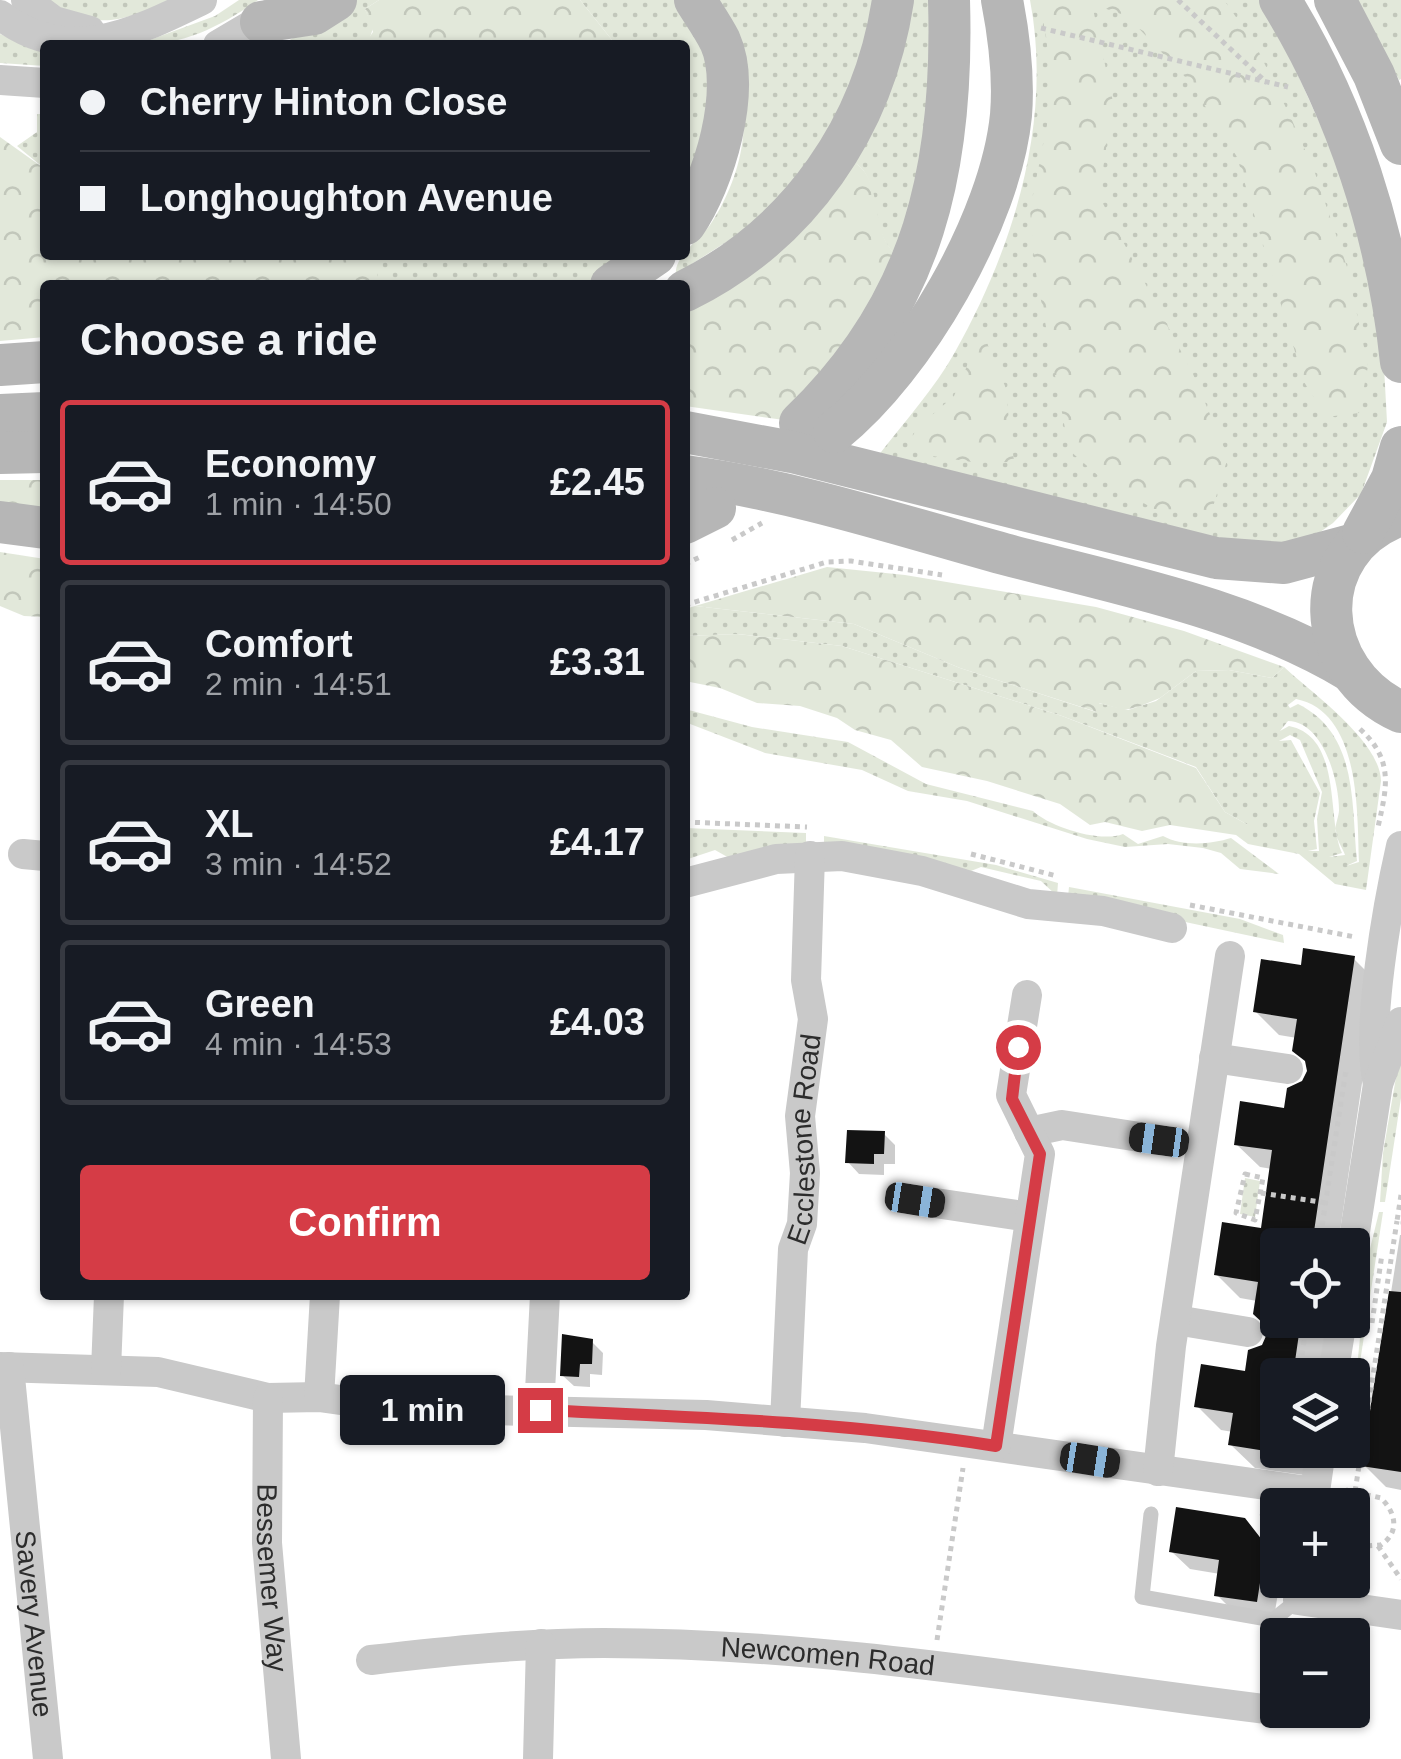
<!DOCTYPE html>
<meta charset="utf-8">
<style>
:root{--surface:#171b24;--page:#20242c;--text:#f1f3f6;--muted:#9ea1a6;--line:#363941;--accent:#d53c46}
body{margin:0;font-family:Helvetica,sans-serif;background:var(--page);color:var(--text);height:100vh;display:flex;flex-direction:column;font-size:38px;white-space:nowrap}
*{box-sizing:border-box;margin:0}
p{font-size:32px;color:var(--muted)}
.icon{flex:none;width:55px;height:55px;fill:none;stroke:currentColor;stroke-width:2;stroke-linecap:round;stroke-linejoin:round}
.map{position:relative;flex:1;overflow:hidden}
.side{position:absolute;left:40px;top:280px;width:650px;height:1020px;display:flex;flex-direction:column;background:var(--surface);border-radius:10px;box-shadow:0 2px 8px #0004}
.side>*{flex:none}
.banner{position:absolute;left:40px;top:40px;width:650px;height:220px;border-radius:10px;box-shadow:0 2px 8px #0004;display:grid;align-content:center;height:220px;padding:0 40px;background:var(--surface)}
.controls{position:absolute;left:1260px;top:1228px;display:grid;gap:20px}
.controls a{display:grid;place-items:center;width:110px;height:110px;border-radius:10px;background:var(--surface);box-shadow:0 2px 8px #0004;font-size:50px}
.end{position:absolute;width:45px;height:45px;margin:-22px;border:12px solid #d53c46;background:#fff;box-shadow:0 0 0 5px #fff}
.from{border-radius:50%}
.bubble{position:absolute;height:70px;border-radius:10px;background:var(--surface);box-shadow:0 2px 8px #0004;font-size:32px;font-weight:600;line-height:70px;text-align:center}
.car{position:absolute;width:30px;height:60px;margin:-30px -15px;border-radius:12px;box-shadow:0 0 8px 2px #0007;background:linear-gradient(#222 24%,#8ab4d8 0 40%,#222 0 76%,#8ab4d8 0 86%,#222 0)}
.banner b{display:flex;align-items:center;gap:35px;height:95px;font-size:38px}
.banner b+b{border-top:2px solid var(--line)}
.banner i{width:25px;height:25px;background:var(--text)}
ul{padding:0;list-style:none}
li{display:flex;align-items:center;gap:30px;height:165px;margin:0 20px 15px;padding:0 20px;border:5px solid var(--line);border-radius:10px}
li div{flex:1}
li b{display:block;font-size:38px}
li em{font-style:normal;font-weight:600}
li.on{border-color:var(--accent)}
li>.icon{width:90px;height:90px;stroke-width:1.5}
h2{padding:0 40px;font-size:45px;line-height:120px}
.action{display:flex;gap:20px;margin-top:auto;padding:20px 40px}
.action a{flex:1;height:115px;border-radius:10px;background:var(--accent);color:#fff;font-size:40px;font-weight:600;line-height:115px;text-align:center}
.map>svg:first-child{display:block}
.grass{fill:url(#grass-dots);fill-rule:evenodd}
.forest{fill:url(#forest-crowns)}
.shadow{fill:#0003}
.building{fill:#131313}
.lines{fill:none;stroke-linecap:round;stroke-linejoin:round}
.path{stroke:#c9c9c9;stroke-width:5;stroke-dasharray:5 5;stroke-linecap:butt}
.lane{stroke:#c9c9c9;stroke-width:15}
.street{stroke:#c9c9c9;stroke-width:30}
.secondary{stroke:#b6b6b6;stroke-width:42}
.route{stroke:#d53c46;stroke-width:12}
.labels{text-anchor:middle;stroke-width:10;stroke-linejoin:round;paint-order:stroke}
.street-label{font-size:28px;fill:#2c2c2c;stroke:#fff}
</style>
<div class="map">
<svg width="1401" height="1759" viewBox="0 0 1401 1759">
<defs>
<pattern id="grass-dots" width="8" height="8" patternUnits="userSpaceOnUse" patternTransform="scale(2.5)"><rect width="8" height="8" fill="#e2e8da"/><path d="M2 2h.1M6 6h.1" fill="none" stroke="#c2c7bb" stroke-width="1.8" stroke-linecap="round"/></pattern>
<pattern id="forest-crowns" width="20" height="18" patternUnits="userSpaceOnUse" patternTransform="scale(2.5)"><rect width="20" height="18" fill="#e2e8da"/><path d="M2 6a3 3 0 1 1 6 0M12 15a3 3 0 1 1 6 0" fill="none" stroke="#c2c7bb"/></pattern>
</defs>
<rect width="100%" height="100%" fill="#fff"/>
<g class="grass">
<path d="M 36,0 L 178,0 C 106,24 108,30 36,0 Z"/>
<path d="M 239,0 L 258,0 C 219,27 184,45 136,45 L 215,16 Z"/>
<polygon points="352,0 379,0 365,9 373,28 368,44 282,45"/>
<polygon points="580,0 687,0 717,73 685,217 685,45 616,45"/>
<path d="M 715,0 L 874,0 L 871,36 L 832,133 L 764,218 L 676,274 C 674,257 700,239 710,225 C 727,200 740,167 743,137 C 749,93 726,43 715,0 Z"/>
<path d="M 911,0 L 935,0 L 936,91 L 901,258 C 866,237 884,180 855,163 C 887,112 900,58 911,0 Z"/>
<path d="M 1030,0 L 1261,0 L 1275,24 L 1348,186 L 1382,330 L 1387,422 L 1361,494 L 1333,523 L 1303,544 L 1215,542 L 878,456 C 904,422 935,388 955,352 C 1014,247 1053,120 1030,0 Z"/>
<polygon points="1358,0 1401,0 1401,79 1399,80"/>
<polygon points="0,34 45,52 45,66 0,63"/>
<polygon points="37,114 45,114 45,169 17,146 37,132"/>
<polygon points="377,255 650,255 599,285 377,285"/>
<path d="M 695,606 L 854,624 L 960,668 L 1096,712 L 1098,703 L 1128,710 L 1156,701 L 1196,671 L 1229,670 L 1272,678 L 1284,667 C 1313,694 1380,741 1381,781 L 1366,890 L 1335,884 L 1299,854 L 1248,844 L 1248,825 L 1225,812 L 1196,767 L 1062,716 L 842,646 L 738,634 L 685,636 L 685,609 ZM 1296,699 C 1361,712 1357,813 1359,862 L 1346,866 L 1357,861 C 1351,805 1359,734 1298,704 L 1290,708 L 1288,705 ZM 1288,721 C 1324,722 1339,782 1339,810 C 1339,817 1334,826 1336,833 C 1337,840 1343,849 1345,855 L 1329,857 L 1342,853 C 1326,818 1343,737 1289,726 L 1280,731 ZM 1290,735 L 1300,740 L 1322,792 L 1317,819 L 1319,851 L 1308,851 L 1317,849 L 1314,821 L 1320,793 L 1291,740 L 1279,741 Z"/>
<path d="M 685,709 L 752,727 L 848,742 L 926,784 L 1033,811 C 1050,827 1100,843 1123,834 L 1138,844 L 1163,836 C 1183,847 1212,844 1231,838 L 1279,874 L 1240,869 L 1221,853 L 1203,848 L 1168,844 L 1125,847 L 1087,839 L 967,801 L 908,791 L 862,770 L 765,753 L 685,722 Z"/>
<polygon points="685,828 806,833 806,844 731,859 715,850 685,860"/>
<polygon points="824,836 996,865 1058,883 1057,896 1041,881 981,867 966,873 824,843"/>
<polygon points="1069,887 1240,919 1283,935 1284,943 1068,897"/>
<polygon points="1401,1048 1401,1098 1385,1202 1380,1202 1383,1153"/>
<polygon points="1245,1178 1260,1181 1255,1217 1240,1214"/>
<polygon points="1379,1212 1383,1212 1353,1408 1368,1257"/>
</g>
<g class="forest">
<polygon points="379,0 580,0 616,45 364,45 373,32 365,9"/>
<polygon points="1040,0 1224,0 1255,44 1291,118 1315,173 1347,267 1368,366 1359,413 1326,417 1304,382 1237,157 1190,82 1127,16 1092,4 1113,102 1099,196 1193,374 1228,457 1212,510 1154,509 1103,480 1069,450 1035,268 1030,210 1047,125 1050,64"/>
<polygon points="0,137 45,169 45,255 377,255 377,285 45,285 45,337 0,341"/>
<path d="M 855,163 C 886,182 867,237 901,258 L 889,284 L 784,420 L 685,406 L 685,311 Z"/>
<polygon points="982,331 1005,386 1014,462 972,462 919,454 910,441 917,428 954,396"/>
<polygon points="0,480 45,480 45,512 0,507"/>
<polygon points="0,552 45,559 45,617 24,616 0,606"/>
<polygon points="827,567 905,575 1096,607 1184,631 1284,667 1272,678 1229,670 1196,671 1160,698 1138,707 1124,710 1099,703 1097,712 960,668 854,624 695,606"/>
<polygon points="737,634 842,646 1062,716 1196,768 1225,812 1248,825 1248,844 1236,835 1170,825 1142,831 1105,822 1090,825 1060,804 987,781 922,767 891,740 855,730 837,718 800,706 757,703 720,688 685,681 685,636"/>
</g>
<g class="shadow">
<polygon points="1354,959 1377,982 1338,1245 1278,1245 1278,1320 1327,1320 1319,1375 1278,1375 1278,1450 1308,1450 1304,1475 1255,1468 1231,1445 1233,1432 1221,1430 1197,1406 1247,1373 1269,1337 1257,1301 1240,1298 1217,1275 1264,1231 1272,1169 1260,1167 1236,1144 1286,1111 1309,1071 1297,1038 1279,1035 1256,1012 1303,968"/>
<polygon points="884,1134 895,1145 895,1164 884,1164 884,1175 859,1174 848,1162"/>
<polygon points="1400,1235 1401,1235 1401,1490 1386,1487 1364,1465"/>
<polygon points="592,1342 603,1353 602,1375 590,1374 590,1387 574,1386 562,1375"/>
<polygon points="1244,1521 1278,1558 1280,1580 1274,1618 1234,1612 1217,1595 1220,1574 1190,1569 1172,1552"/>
</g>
<g class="building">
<polygon points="1303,948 1355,956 1312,1245 1278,1245 1278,1320 1301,1320 1293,1375 1278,1375 1278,1453 1228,1445 1233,1413 1194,1407 1201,1364 1245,1371 1248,1350 1262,1345 1266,1336 1265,1325 1253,1314 1258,1282 1214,1275 1222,1222 1261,1228 1272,1150 1234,1145 1240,1101 1284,1108 1287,1088 1302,1081 1307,1071 1305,1061 1292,1051 1297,1019 1253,1012 1261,959 1301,965"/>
<polygon points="847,1130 885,1131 884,1154 874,1154 874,1164 845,1163"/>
<polygon points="1389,1291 1401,1292 1401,1472 1361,1466"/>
<polygon points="562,1334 593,1339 592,1364 580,1364 579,1377 560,1376"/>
<polygon points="1176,1507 1245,1518 1266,1545 1257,1602 1214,1596 1219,1560 1169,1552"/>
</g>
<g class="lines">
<g class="path">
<polyline points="1178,0 1267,83"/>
<polyline points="1041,28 1288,87"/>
<polyline points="732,540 762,523"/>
<polyline points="685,564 700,557"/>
<polyline points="685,605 827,562 851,561 942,575"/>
<path d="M 1360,729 C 1394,760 1387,787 1378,827"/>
<polyline points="685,822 807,827"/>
<polyline points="971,854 1057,876"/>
<polyline points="1190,905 1355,937"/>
<polygon points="1245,1174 1263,1178 1255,1220 1236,1213"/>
<polyline points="1261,1193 1327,1203"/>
<polyline points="1401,1195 1397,1221 1401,1222"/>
<polyline points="1319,1245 1346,1070"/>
<polyline points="1372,1323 1382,1254"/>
<polyline points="1299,1375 1307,1320"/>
<polyline points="1352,1449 1363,1383"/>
<path d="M 1346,1490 L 1381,1498 C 1396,1513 1400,1532 1381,1545 L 1352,1547"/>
<polyline points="1352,1511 1397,1221"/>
<polyline points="1261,1513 1278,1527"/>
<polyline points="1378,1546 1401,1579"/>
<polyline points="1274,1567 1278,1550"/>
<polyline points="937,1640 963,1468"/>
</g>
<polyline class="lane" points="1151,1514 1142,1597 1273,1620 1298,1600"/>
<g class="street">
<polyline points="26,0 54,21 90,31"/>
<path d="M 0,15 C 68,67 134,33 202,0"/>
<polyline points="218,45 277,10"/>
<polyline points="0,80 45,83"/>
<polyline points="23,854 45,856"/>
<polyline points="685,883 776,859 842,856 922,871 1028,904 1103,911 1172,928"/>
<polyline points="1214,1058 1288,1069"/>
<path d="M 1378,1084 C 1365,1030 1388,903 1401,846"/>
<polyline points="1029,1132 1062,1125 1159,1140"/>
<polyline points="915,1200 1030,1217"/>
<polyline points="1352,1251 1378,1084 1401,1022"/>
<polyline points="1176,1320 1248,1332"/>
<polyline points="0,1367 158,1372 268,1398 319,1397 397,1408 706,1415 865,1428 1315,1492"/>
<path id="s1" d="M 9,1367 L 48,1759"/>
<polyline points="106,1370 109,1295"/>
<polyline points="1333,1375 1342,1320"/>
<polyline points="319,1397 325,1295"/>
<path id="s2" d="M 268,1398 L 267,1543 L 286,1759"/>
<polyline points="539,1410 545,1295"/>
<path id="s3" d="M 785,1422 L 793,1249 L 802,1224 L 805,1173 L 800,1116 L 813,1019 L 806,980 L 810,856"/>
<polyline points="996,1446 1040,1154 1011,1095 1027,995"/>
<polyline points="1158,1471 1171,1346 1230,956"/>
<polyline points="1313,1505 1321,1450"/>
<polyline points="1301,1580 1298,1600 1401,1615"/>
<path id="s4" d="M 371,1660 C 449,1651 526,1643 604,1643 C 831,1643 1058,1684 1281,1711"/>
<polyline points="538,1759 541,1644"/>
</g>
<g class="secondary">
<path d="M 1280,0 C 1347,108 1388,236 1401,362"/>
<polyline points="1335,0 1374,75 1401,144"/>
<polyline points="261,22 314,14 336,0"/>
<path d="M 685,224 C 714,182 742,90 720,41 C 713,27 703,13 695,0"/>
<polyline points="611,285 655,255"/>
<path d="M 685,291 C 800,234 874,126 893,0"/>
<polyline points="0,365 45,362"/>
<polyline points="0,415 45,413"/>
<path d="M 800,423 C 925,303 954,166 949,0"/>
<polyline points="685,432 792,452 1216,558 1284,563 1351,545"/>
<path d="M 834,432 C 915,367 1001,219 1011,115 C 1014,78 1009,36 1002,0"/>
<polyline points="0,453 45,452"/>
<path d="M 685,476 C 793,490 899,525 1004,554 C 1121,585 1245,608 1350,671"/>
<path d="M 1401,515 C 1304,550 1312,672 1401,712"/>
<polyline points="0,522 45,528"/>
<polyline points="685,523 715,508"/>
<polyline points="1363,533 1392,479 1401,447"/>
</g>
</g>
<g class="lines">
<path class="route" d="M 540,1410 C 693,1417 844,1422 996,1446 L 1040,1154 L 1012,1099 L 1018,1047"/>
</g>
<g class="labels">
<g class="street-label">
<text dy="10" stroke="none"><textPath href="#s3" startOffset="285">Ecclestone Road</textPath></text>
<text dy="10" stroke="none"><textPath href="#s2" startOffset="180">Bessemer Way</textPath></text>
<text dy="10" stroke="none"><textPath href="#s1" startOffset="258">Savery Avenue</textPath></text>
<text dy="10" stroke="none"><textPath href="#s4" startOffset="458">Newcomen Road</textPath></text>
</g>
</g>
</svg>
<div class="controls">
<a><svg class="icon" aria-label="locate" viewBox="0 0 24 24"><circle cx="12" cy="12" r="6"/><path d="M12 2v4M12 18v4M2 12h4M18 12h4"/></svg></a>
<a><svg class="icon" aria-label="layers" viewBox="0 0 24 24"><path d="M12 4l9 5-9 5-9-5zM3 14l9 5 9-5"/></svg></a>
<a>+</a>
<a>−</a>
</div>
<i class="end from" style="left:1018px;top:1047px"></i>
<i class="end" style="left:540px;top:1410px"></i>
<div class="bubble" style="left:340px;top:1375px;width:165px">1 min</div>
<i class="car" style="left:1159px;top:1140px;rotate:278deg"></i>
<i class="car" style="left:915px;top:1200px;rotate:99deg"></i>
<i class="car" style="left:1090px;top:1460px;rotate:99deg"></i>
<div class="banner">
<b><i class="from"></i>Cherry Hinton Close</b>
<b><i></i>Longhoughton Avenue</b>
</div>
<section class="side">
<h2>Choose a ride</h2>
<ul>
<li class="on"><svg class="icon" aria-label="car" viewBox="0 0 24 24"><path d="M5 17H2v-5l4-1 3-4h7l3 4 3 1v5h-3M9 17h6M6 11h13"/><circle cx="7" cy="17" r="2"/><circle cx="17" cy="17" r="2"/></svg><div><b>Economy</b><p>1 min · 14:50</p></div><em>£2.45</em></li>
<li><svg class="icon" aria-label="car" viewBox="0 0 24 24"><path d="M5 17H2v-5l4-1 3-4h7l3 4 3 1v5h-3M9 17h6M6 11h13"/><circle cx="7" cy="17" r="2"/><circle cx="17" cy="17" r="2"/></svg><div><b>Comfort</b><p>2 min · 14:51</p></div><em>£3.31</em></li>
<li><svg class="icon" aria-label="car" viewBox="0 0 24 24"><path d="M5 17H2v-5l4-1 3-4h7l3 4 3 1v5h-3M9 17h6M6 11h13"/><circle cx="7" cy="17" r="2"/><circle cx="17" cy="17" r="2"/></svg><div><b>XL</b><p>3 min · 14:52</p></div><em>£4.17</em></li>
<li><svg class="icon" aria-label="car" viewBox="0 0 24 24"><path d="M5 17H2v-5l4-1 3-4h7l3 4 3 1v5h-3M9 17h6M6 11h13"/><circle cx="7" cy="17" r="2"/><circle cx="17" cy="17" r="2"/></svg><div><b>Green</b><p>4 min · 14:53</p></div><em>£4.03</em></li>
</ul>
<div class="action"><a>Confirm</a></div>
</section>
</div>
